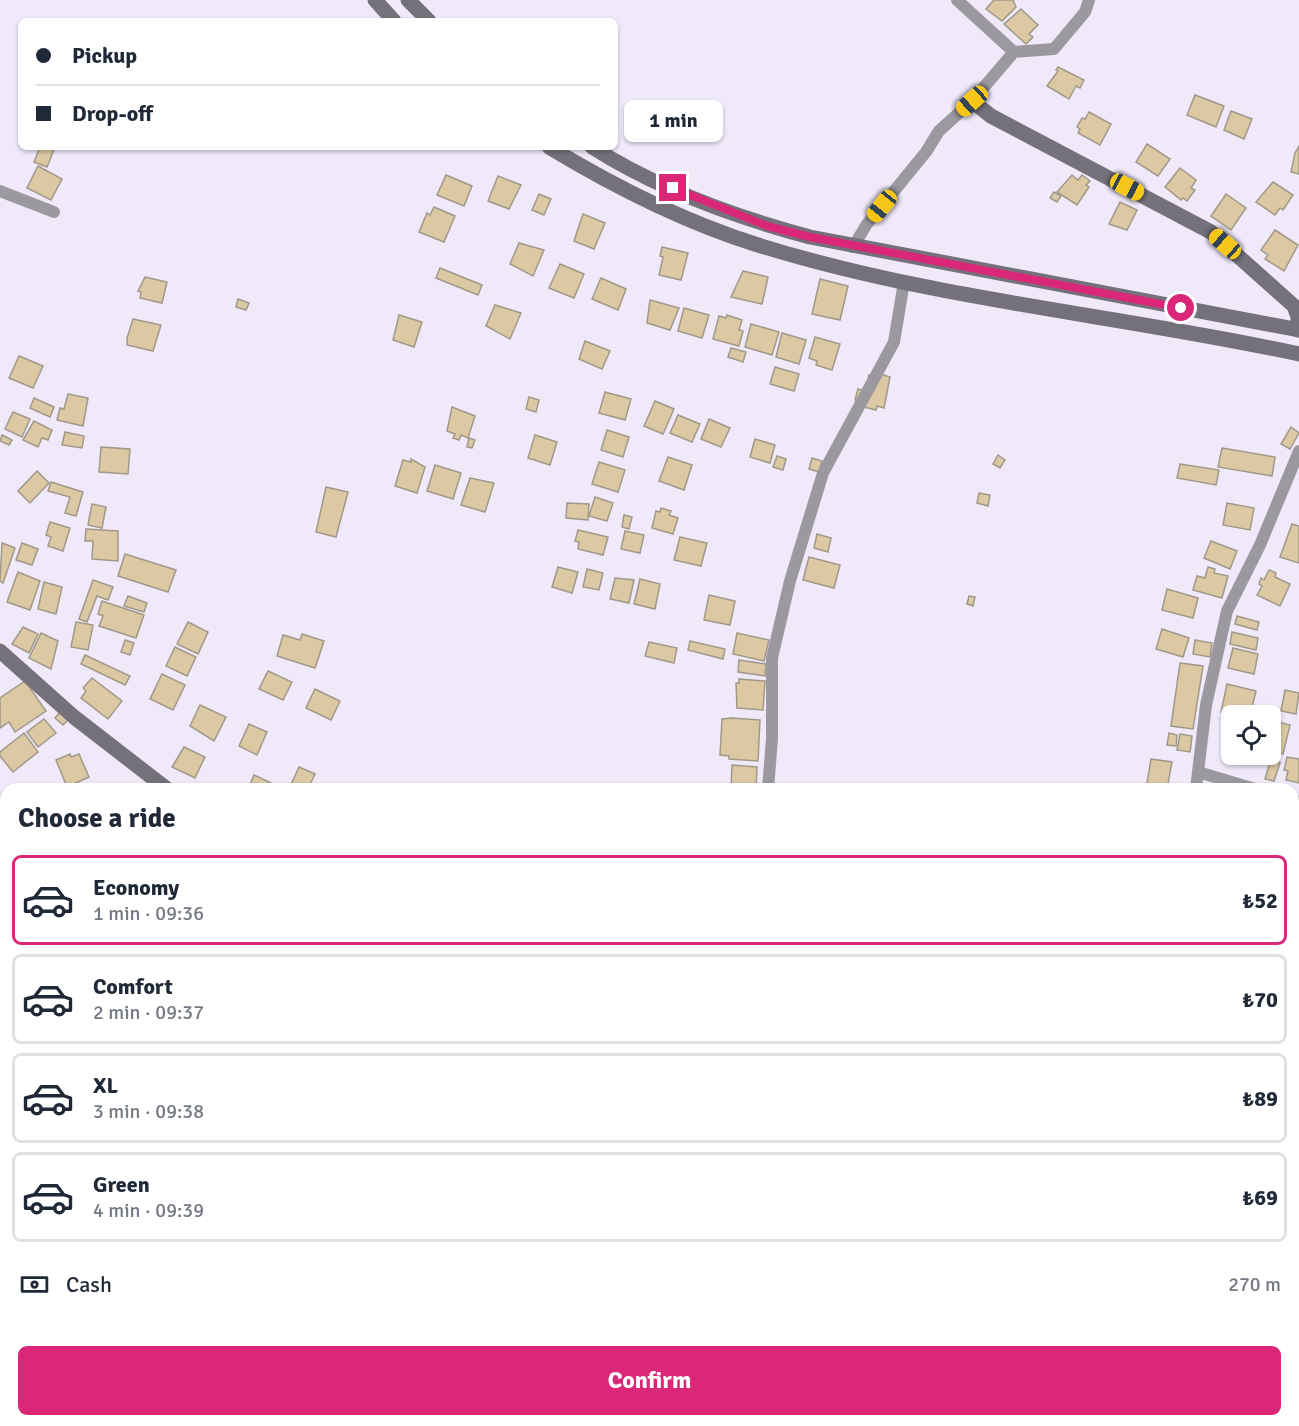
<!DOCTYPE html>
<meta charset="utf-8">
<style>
:root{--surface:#fff;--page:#f2f2f3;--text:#1f2937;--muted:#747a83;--line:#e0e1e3;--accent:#db2777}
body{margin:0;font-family:Signika,sans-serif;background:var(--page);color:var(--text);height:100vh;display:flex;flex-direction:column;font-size:22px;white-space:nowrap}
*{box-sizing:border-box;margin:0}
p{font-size:20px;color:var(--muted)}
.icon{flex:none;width:33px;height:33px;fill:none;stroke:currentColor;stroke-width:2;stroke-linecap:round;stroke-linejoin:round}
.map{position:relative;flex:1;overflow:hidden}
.panel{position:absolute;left:0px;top:783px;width:1299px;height:644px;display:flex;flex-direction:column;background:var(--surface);border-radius:18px 18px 0 0;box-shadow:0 2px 4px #0004}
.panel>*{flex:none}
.hud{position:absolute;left:18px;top:18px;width:600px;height:132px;border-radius:9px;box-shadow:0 2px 4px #0004;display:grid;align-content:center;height:132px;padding:0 18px;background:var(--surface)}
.fabs{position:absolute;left:1221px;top:705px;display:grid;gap:12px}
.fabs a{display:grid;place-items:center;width:60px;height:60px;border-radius:9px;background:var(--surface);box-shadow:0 2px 4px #0004;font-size:30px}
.end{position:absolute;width:27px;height:27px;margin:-14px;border:8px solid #db2777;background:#fff;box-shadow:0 0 0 3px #fff}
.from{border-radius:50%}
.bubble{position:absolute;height:42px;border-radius:9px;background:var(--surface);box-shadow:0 2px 4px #0004;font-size:20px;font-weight:700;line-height:42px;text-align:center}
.car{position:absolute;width:18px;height:36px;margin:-18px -9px;border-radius:8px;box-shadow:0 0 4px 2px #0007;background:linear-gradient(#f5c518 24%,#345 0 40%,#f5c518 0 76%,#345 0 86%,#f5c518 0)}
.hud b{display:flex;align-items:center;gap:21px;height:57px;font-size:22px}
.hud b+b{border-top:2px solid var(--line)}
.hud i{width:15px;height:15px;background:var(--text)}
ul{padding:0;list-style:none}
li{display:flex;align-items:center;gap:18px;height:90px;margin:0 12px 9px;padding:0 6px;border:3px solid var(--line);border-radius:9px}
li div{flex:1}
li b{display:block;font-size:22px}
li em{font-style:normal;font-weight:700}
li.active{border-color:var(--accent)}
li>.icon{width:54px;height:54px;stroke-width:1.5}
h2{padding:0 18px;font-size:27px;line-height:72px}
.pay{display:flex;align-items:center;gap:15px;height:66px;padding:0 18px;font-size:22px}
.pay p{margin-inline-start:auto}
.cta{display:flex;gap:12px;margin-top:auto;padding:12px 18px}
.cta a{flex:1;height:69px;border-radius:9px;background:var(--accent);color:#fff;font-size:24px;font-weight:700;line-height:69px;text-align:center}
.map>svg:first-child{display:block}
.building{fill:#dcc8a2;stroke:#a0998a;stroke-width:1.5}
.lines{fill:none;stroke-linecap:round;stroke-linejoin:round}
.street{stroke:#9b999f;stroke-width:12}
.secondary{stroke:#75717b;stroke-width:15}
.highway{stroke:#433e4a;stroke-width:18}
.route{stroke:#db2777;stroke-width:8}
</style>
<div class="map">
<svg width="1299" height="1426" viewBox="0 0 1299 1426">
<rect width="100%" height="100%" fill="#efe9f9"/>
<g class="building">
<polygon points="994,0 1013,0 1016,7 1002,21 986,9"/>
<polygon points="1021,9 1038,25 1029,34 1033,37 1026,44 1004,24"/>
<polygon points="1058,67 1084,80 1080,88 1076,86 1069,99 1047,86 1058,71 1056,70"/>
<polygon points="1195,95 1224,106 1216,127 1187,115"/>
<polygon points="1231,111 1252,119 1244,139 1224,130"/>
<polygon points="1089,112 1111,124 1100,145 1078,133 1080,129 1077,127 1082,118 1085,119"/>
<polygon points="1147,144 1170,159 1158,176 1136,162"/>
<polygon points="1299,146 1299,174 1291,172 1295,153"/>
<polygon points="40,147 55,147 47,167 34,162"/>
<polygon points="38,166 62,179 51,200 27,188"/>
<polygon points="1180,168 1196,180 1191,188 1195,190 1187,201 1183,198 1181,200 1165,187"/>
<polygon points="446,175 472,186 464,206 437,195"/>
<polygon points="1072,175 1078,180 1082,175 1090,181 1086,185 1089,187 1077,205 1057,192"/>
<polygon points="498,176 521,185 509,209 488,201"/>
<polygon points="1273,182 1293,195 1283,210 1280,208 1275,215 1256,202"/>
<polygon points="1054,192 1061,196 1057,202 1050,198"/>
<polygon points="539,194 551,199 544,215 532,210"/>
<polygon points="1226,194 1246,208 1231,230 1211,216"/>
<polygon points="1120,202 1137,210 1127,230 1109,224"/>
<polygon points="434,207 455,216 444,242 419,232 427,213 430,215"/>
<polygon points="583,214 605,223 594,249 574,241"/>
<polygon points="1275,230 1298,245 1284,271 1265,259 1268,255 1261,250"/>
<polygon points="519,243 544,250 533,276 510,264"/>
<polygon points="662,247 688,253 681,280 659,275 663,257 660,256"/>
<polygon points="560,264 584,274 574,298 549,288"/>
<polygon points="440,268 482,285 478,295 436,278"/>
<polygon points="743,271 768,277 762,304 731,297"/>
<polygon points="145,277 167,282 162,303 140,298 141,292 138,291"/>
<polygon points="601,278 626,289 618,310 592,299"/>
<polygon points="820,279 848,286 840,320 812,314"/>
<polygon points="238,299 249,303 246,310 236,307"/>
<polygon points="650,300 679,308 670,330 647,323"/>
<polygon points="495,305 521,313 510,339 486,326"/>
<polygon points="684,308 709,315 702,338 678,331"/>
<polygon points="399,315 422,322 414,347 393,340"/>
<polygon points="727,315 742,320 739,330 743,331 739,346 713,339 719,316 726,318"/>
<polygon points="133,319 161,325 153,351 127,345 127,338"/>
<polygon points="751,324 779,332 772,355 745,347"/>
<polygon points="782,333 806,340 799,364 776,357"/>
<polygon points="815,337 840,344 832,370 816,365 817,361 809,358"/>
<polygon points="585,341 610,351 602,369 579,359"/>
<polygon points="731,348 746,352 743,362 728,357"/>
<polygon points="19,356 43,366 33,388 9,378"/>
<polygon points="775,367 799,374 794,391 770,384"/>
<polygon points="878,373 890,377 884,408 877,406 876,410 860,406 862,401 855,400 858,389 865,391 869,375 877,377"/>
<polygon points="605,392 631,399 625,420 599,413"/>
<polygon points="68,394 88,398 83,426 57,420 60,408 64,409"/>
<polygon points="529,397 539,400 536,412 526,409"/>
<polygon points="34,398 54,407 50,417 30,408"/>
<polygon points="655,401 674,409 663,434 644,426"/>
<polygon points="452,407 475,416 468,438 461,435 459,440 453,438 455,434 447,431"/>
<polygon points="13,412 30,419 22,437 5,429"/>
<polygon points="678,415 700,424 692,442 670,433"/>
<polygon points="709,419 730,428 721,447 701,439"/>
<polygon points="34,421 52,430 48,440 42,438 38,447 23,440"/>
<polygon points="1291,427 1299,433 1290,449 1281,444"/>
<polygon points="607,430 629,437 623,457 601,450"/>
<polygon points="65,432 84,436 82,448 62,445"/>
<polygon points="2,435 12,440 9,445 0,441"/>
<polygon points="535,435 557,442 550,465 528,458"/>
<polygon points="469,438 475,440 472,448 467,447"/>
<polygon points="755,439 775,445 770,463 750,457"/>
<polygon points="101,447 130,449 128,474 99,472"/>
<polygon points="1222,448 1275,457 1272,476 1218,467"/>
<polygon points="998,455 1005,460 1000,468 993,464"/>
<polygon points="777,456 786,459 783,470 773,467"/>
<polygon points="668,457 692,465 684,490 659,481"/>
<polygon points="812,458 822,461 819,472 809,469"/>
<polygon points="411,459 425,467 417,493 395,486 403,460 411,462"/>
<polygon points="599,462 625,470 618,492 592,484"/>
<polygon points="1180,464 1219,470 1216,485 1177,478"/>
<polygon points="435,465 461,473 453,499 427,491"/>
<polygon points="37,471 49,483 30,503 18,491"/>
<polygon points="470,478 494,483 485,512 461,505"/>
<polygon points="51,482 83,492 76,516 65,513 70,497 48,491"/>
<polygon points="326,487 348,492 336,537 316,532"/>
<polygon points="979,493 990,495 988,506 977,503"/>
<polygon points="595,497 613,503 607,521 589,516"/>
<polygon points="567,503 589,504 588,520 566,518"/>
<polygon points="1227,503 1254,508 1250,530 1223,525"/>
<polygon points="92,504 106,507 102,528 88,525"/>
<polygon points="661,508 671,511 669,515 678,518 673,534 652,528 656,511 660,512"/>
<polygon points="624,515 632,517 629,529 622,527"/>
<polygon points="50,522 70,528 63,551 48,546 51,537 46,535"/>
<polygon points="1292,524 1299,526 1299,563 1280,557"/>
<polygon points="86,529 118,531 118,561 92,559 93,541 85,541"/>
<polygon points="578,530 608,537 603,555 578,549 579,542 575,541"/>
<polygon points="625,531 644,535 640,553 621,549"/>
<polygon points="817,534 831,538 828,552 814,548"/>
<polygon points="680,537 707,543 701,566 674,560"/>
<polygon points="1211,541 1237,551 1230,569 1204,558"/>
<polygon points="2,543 15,548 3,583 0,581"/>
<polygon points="22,543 38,549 32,565 16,560"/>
<polygon points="125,554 176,570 168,592 118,576"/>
<polygon points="809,557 840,565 834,588 803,580"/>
<polygon points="558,567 578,572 572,593 552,587"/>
<polygon points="1208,567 1215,569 1214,573 1228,576 1222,598 1193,590 1197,576 1205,578"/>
<polygon points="587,569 603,573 599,590 583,587"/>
<polygon points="1269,570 1276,573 1275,577 1290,584 1280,606 1257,595 1262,586 1259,584 1261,578 1264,580"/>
<polygon points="18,572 40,581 30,610 7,602"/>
<polygon points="615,578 634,580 629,603 610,599"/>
<polygon points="640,579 660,584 655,609 634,604"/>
<polygon points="93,580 113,587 108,600 97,596 87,622 79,619"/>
<polygon points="44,582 62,587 56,614 38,609"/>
<polygon points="1167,589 1198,598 1193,618 1162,610"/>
<polygon points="709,595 735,601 730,625 704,620"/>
<polygon points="128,596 147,603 144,612 124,606"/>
<polygon points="969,596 975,597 973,606 967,604"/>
<polygon points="102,601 144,615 136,638 99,626 103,616 98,614"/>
<polygon points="1237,616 1259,622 1257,630 1235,624"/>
<polygon points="76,622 93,625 88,650 71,647"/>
<polygon points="188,622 208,632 198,654 177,644"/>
<polygon points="23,627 38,634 29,653 12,644"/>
<polygon points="1162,629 1189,638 1183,657 1156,649"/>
<polygon points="1232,632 1258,638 1256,650 1230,644"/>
<polygon points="41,633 58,641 51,669 29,658"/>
<polygon points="737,633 769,640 764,661 733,654"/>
<polygon points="302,634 324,641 315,668 277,656 283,635 300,640"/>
<polygon points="125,640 134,643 130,655 121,652"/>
<polygon points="1195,640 1212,643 1210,657 1193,654"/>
<polygon points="690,641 725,649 723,659 688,650"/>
<polygon points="649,642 677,648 674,663 645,656"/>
<polygon points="175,647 196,657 187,676 166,666"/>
<polygon points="1233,648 1258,654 1254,674 1228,668"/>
<polygon points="85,655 130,676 125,685 81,664"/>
<polygon points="739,660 766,664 765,676 738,672"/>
<polygon points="1180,663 1203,666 1193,729 1171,726"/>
<polygon points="268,671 292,682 283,700 259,689"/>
<polygon points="162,674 185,685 173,710 150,699"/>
<polygon points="92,678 122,701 108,719 81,698 86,691 83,688"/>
<polygon points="739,679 765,681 763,710 737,708 736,683 739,683"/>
<polygon points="25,681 46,711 15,732 9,722 0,728 0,698"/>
<polygon points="1227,684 1256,691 1250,716 1221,712"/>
<polygon points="315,689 340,701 331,720 306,708"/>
<polygon points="1285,690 1299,693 1296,714 1281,711"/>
<polygon points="200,705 226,717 214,741 190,726"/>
<polygon points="60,712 69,719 63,725 55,718"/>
<polygon points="732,718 760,720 758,761 729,759 729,756 720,755 722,719"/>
<polygon points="44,719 56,733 38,747 27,732"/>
<polygon points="1270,720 1290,725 1283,754 1270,752"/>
<polygon points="249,724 267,732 257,755 239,746"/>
<polygon points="24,733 38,752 13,772 0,756 0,752"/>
<polygon points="1169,733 1177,735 1176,746 1167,745"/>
<polygon points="1180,734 1192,736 1190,752 1177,750"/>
<polygon points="184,747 205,757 195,778 172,767"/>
<polygon points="70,754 71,757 79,754 89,777 67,787 56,760"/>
<polygon points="1287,757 1299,759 1299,783 1286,780 1288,771 1284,770"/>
<polygon points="1151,759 1172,762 1167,789 1146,789"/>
<polygon points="1271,759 1280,763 1274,781 1265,779"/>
<polygon points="732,765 757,767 756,789 731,789"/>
<polygon points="299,767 315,774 308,789 289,789"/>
<polygon points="254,775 273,784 271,789 248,789"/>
<polygon points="1293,927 1299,931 1299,1008 1293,1005"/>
<polygon points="1,1136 6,1142 6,1148 0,1153"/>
<polygon points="6,1167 6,1182 0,1172"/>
<polygon points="1293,1301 1299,1304 1299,1338 1293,1336"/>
<polygon points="553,1420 576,1420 575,1426 552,1426"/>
<polygon points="617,1420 628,1420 627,1426 616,1426"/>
<polygon points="636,1420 660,1420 659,1426 635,1426"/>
<polygon points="856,1420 864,1420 871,1426 852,1426"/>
</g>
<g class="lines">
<g class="street">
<polyline points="957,0 1014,52"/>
<polyline points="0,191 54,212"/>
<polyline points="853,247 867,224 926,152 939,131 972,101 1014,52 1054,49 1085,12 1089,0"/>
<polyline points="1198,772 1255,789"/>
<polyline points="768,789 772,739 772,658 790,581 823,473 894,342 904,282"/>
<polyline points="1196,789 1206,705 1227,611 1260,545 1299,451"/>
<polyline points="1293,800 1299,802"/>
<polyline points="0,1220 6,1218"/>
<polyline points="1293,1354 1299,1357"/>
<polyline points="1177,1426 1181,1420"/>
</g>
<g class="secondary">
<polyline points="375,0 394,21"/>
<polyline points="408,0 429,21"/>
<polyline points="972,101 991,116 1211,232 1294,306 1298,317 1298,330"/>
<path d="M 549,147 C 615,187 684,222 758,245 C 934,300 1120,315 1299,354"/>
<path d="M 592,147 C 658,189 735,217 810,237 L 1299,330"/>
<polyline points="0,651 74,717 167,789"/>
<polyline points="942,1420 945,1426"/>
</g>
<g class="highway">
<polyline points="1293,1192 1299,1184"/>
<polyline points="1293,1230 1299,1223"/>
<polyline points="1104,1426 1108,1420"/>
<polyline points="1137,1426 1141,1420"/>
</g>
</g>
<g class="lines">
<polyline class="route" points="673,188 767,226 810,237 1181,308"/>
</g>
</svg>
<div class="fabs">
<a><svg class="icon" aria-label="locate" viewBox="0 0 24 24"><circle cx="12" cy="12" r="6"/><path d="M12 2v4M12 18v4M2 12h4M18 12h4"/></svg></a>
</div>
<i class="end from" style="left:1181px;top:308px"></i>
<i class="end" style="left:673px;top:188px"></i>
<div class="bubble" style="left:624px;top:100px;width:99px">1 min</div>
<i class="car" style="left:972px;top:101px;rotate:228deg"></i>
<i class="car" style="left:1127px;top:187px;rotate:118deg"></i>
<i class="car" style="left:882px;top:206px;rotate:219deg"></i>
<i class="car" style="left:1225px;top:244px;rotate:311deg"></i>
<div class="hud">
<b><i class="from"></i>Pickup</b>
<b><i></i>Drop-off</b>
</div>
<section class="panel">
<h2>Choose a ride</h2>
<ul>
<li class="active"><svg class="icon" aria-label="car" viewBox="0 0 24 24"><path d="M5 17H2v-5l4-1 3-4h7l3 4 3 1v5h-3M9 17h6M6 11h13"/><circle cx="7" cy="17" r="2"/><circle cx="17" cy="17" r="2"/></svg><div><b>Economy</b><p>1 min · 09:36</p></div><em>₺52</em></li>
<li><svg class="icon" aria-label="car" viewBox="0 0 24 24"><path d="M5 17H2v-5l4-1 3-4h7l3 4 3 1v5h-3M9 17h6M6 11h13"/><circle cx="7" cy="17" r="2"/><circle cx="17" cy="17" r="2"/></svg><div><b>Comfort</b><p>2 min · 09:37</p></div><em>₺70</em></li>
<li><svg class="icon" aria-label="car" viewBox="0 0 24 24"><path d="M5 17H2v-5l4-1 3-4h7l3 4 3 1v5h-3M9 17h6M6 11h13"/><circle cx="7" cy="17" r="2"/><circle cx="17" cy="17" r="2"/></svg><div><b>XL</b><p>3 min · 09:38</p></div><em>₺89</em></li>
<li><svg class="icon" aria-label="car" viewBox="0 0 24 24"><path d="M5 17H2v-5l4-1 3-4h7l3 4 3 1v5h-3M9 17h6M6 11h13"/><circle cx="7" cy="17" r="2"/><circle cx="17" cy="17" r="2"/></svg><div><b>Green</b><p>4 min · 09:39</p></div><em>₺69</em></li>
</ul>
<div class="pay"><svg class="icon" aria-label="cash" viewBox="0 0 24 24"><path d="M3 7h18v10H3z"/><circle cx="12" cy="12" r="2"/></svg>Cash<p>270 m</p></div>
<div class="cta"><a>Confirm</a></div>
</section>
</div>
